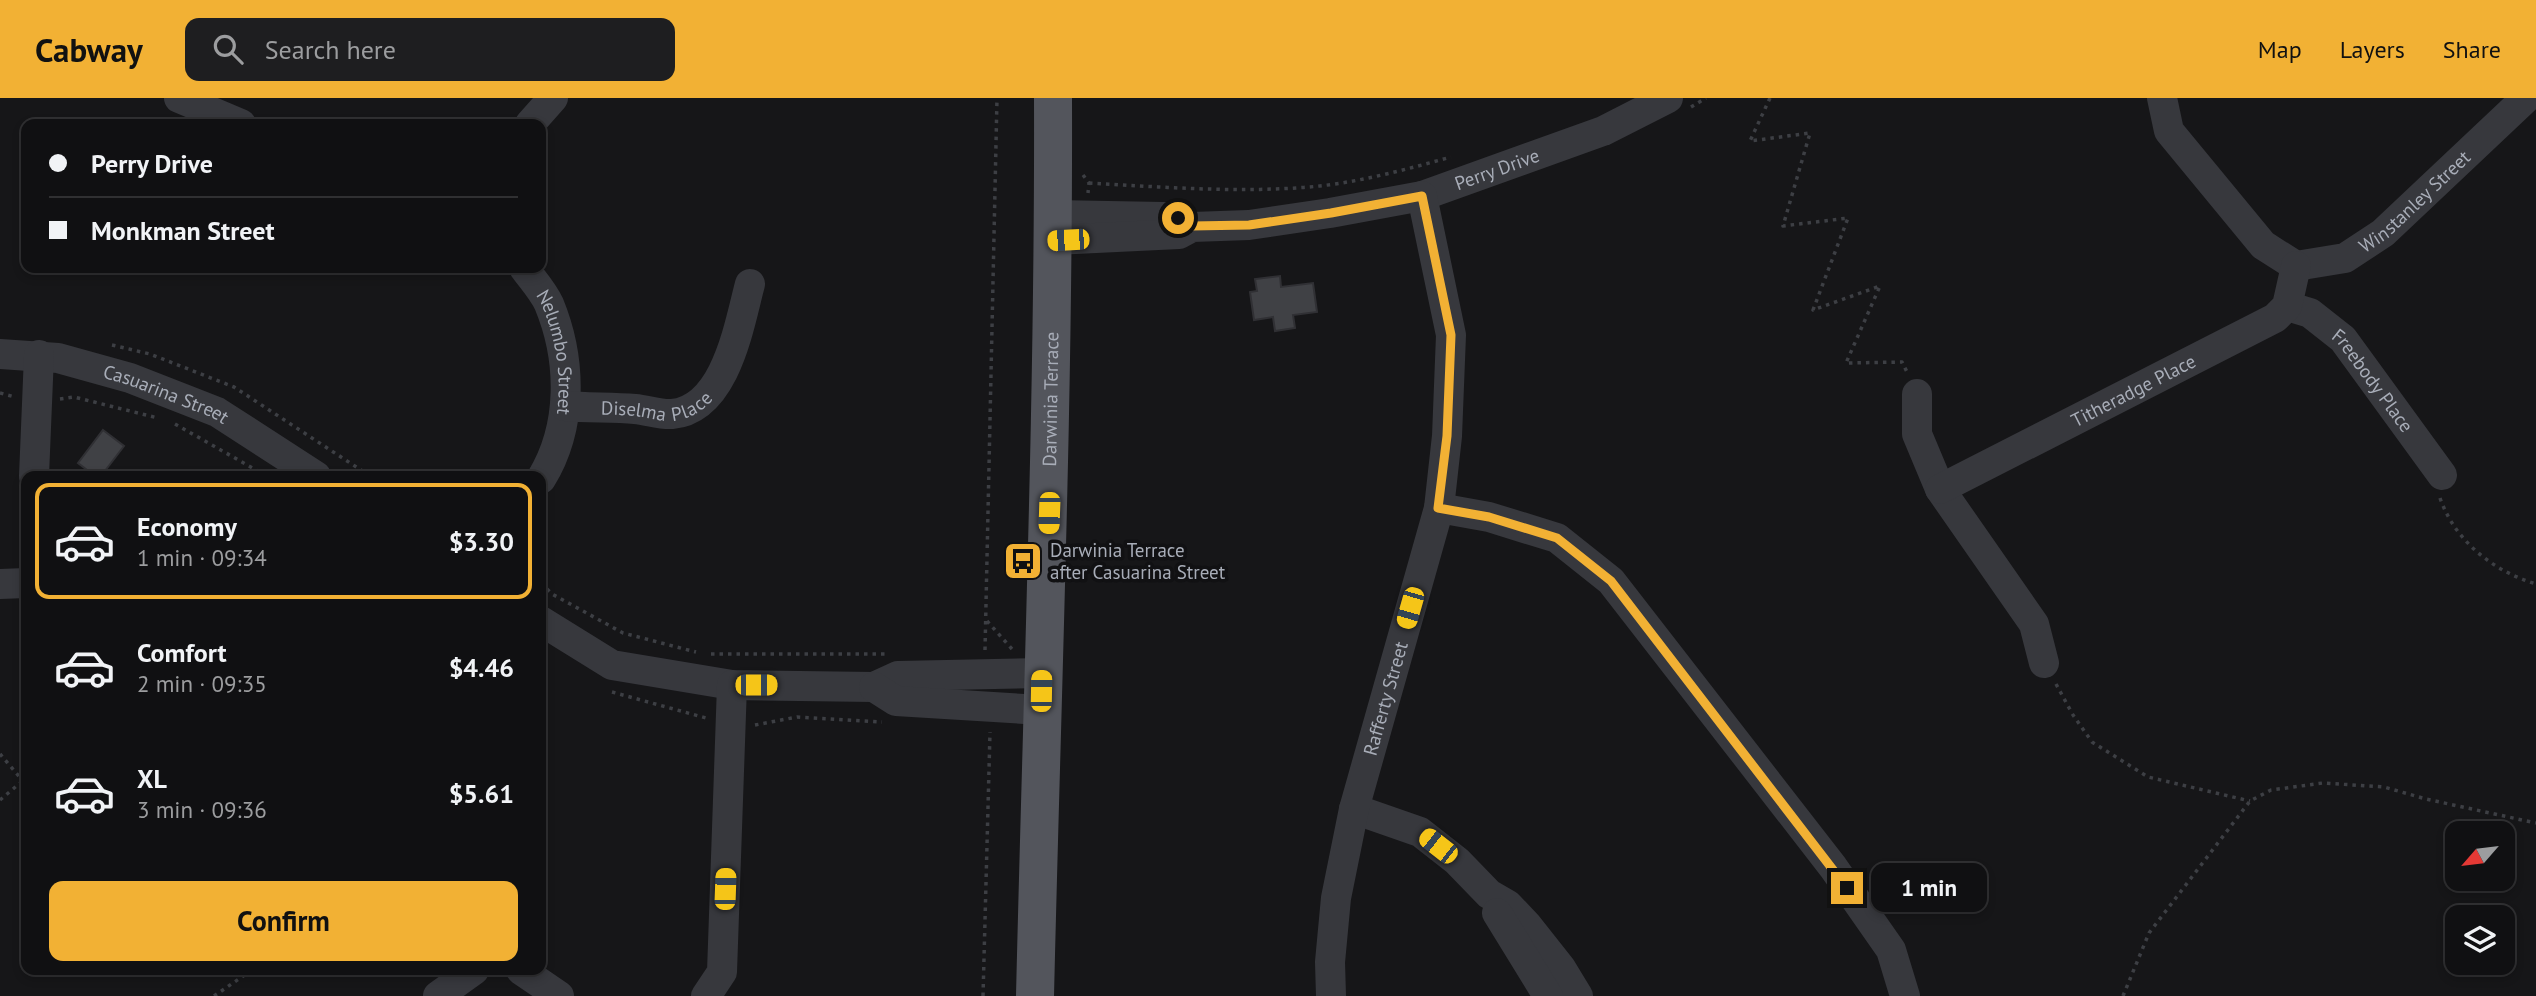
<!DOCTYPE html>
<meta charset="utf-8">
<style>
:root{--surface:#101012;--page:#1e1e20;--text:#f1f3f6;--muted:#9c9d9f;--line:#303032;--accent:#f2b134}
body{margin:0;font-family:"PT Sans",sans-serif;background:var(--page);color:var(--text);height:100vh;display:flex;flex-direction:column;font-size:26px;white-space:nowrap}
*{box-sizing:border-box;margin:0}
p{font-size:23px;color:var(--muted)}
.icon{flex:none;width:38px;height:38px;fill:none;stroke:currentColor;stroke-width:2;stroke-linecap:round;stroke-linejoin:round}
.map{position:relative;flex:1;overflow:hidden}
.sheet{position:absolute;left:21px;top:373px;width:525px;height:504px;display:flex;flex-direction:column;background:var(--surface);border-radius:14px;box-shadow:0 4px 10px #0003,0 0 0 2px var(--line)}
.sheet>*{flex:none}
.hud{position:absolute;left:21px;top:21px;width:525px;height:154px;border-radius:14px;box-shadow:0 4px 10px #0003,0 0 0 2px var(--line);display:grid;align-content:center;height:154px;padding:0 28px;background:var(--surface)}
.needle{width:46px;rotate:242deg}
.controls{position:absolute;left:2445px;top:723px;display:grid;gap:14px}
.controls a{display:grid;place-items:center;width:70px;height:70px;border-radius:14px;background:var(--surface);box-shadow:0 4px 10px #0003,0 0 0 2px var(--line);font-size:35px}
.end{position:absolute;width:32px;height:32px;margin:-16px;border:9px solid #f2b134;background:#111;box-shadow:0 0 0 4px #111}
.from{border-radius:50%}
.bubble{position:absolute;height:49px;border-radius:14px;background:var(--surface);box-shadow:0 4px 10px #0003,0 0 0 2px var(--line);font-size:23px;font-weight:700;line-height:49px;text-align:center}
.car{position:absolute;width:21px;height:42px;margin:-21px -10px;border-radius:9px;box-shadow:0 0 5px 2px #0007;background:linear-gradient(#f5c518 24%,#345 0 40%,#f5c518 0 76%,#345 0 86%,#f5c518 0)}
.hud b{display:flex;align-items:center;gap:24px;height:66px;font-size:26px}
.hud b+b{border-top:2px solid var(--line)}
.hud i{width:18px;height:18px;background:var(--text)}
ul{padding:12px 0 0;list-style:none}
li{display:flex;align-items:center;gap:21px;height:116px;margin:0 14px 10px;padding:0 14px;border:4px solid transparent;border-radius:14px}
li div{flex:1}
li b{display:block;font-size:26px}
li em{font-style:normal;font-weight:700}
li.selected{border-color:var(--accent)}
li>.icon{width:63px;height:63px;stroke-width:1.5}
.primary-button{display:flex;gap:14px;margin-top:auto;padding:14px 28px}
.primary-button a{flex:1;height:80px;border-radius:14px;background:var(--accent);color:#111;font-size:28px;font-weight:700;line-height:80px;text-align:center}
header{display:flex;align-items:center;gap:42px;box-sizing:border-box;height:98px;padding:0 35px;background:var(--accent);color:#111}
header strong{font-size:33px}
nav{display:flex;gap:38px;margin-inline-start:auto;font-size:24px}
.search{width:490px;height:63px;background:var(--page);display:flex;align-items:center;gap:18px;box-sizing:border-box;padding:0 24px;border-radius:14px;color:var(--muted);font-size:26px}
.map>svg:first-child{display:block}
.building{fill:#404145;stroke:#303034;stroke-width:2}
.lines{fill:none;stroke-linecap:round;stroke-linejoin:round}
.path{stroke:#3d3f44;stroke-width:3.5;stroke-dasharray:3.5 5;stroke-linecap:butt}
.minor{stroke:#37383d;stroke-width:30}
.major{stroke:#53555c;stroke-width:38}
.route{stroke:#f2b134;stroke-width:9}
.labels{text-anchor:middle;stroke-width:7;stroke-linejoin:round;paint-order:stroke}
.street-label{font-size:19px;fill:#a8adb8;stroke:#111113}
.poi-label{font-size:19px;fill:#a8adb8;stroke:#111113;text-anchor:start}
</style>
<header>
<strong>Cabway</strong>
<div class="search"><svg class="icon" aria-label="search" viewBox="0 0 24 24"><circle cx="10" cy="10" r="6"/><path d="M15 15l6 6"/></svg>Search here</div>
<nav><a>Map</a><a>Layers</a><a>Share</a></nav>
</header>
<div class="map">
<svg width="2536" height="898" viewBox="0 0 2536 898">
<rect width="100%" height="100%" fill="#161618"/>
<g class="building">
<polygon points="1280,178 1281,189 1313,185 1317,214 1293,217 1295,230 1275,233 1273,219 1254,222 1250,194 1257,193 1255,181"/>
<polygon points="103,332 124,348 101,378 95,378 78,365"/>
</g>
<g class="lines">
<g class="path">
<polyline points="1770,0 1750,43 1810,35 1783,128 1848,120 1813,212 1880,188 1846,265 1902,264 1907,274"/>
<polyline points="1691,9 1706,0"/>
<polyline points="1083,77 1089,85 1088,95"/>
<path d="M 1089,85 C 1162,89 1236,95 1309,89 C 1357,85 1404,72 1451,59"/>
<polyline points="112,247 150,256 234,289 370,378"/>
<polyline points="0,295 15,299"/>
<polyline points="60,301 74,299 158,320"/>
<polyline points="175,326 263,376"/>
<path d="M 2440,400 C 2455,443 2493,473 2536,486"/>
<polyline points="541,485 552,496 623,535 696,554"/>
<polyline points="987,523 1012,551"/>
<polyline points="985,552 997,0"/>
<polyline points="711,556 885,556"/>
<polyline points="2056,586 2073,617 2092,644 2148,679 2250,703"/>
<polyline points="612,594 706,620"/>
<polyline points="755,627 797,619 882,624"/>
<polyline points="0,656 23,683"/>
<polyline points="0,702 26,680"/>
<polyline points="214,898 252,872"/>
<polyline points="983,898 990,634"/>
<polyline points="2123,898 2149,835 2250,703 2271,692 2323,685 2384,689 2426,701 2536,725"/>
</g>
<g class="minor">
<polyline points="179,0 241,26"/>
<path id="s1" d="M 2162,0 L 2169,33 L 2263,147 L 2296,168 L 2345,160 L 2383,135 L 2526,0"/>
<polyline points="530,26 553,0"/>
<polyline points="1054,117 1163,119"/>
<path id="s2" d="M 1054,142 L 1179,136 L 1192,129 L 1249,127 L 1330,115 L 1422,98 L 1603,33 L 1668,0"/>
<path id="s3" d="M 524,170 C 532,181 543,193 549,206 C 572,262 573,329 541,381"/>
<path id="s4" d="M 2287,208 L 2310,215 L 2343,241 L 2442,377"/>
<path id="s5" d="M 0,256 L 58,260 L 130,280 L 217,314 L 316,378"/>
<polyline points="1917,296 1917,336 1940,391 2034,526 2044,565"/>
<path id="s6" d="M 565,308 C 589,310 612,309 635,311 C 647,312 661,317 672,316 C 726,311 739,227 750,186"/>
<polyline points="34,378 39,257"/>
<path id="s7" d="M 1940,391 L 2275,220 L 2287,208 L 2296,168"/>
<polyline points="1439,410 1489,419 1557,440 1611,483 1833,769 1891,852 1905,898"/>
<polyline points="0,486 26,485"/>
<polyline points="541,523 612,567 732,587 874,589 898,578 1042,575"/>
<polyline points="874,589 896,603 1041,612"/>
<polyline points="1354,711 1420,734 1457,763 1489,796 1508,807 1527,827 1561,870 1578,898"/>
<polyline points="1497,815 1548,898"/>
<polyline points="521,872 559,898"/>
<polyline points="438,898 474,872"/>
<polyline points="706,898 722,874 732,587"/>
<path id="s8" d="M 1331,898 L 1330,864 L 1336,800 L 1354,711 L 1439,410 L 1447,338 L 1451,237 L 1422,98"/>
</g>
<path class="major" id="s9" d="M 1035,898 C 1042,599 1054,300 1053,0"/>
</g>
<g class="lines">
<polyline class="route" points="1178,120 1192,128 1249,127 1331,115 1422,98 1451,237 1447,338 1438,410 1489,419 1557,440 1611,483 1847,790"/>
</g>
<defs>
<symbol id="bus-square" viewBox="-11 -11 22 22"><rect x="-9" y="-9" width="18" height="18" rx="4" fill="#f2b134" stroke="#111113"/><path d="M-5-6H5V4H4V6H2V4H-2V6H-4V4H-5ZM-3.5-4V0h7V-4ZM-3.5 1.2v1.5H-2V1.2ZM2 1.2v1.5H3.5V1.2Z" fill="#111"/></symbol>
</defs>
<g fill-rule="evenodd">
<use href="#bus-square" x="1001" y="441" width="44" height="44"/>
</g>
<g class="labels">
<g class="street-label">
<text dy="7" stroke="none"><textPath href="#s2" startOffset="452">Perry Drive</textPath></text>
<text dy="7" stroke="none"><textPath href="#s1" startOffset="360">Winstanley Street</textPath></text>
<text dy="7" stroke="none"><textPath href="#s3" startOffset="93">Nelumbo Street</textPath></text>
<text dy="7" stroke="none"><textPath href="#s4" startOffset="117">Freebody Place</textPath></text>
<text dy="7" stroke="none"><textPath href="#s7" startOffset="217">Titheradge Place</textPath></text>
<text dy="7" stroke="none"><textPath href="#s5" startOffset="172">Casuarina Street</textPath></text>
<text dy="7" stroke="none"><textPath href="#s6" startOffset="93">Diselma Place</textPath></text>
<text dy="7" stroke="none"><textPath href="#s9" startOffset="597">Darwinia Terrace</textPath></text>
<text dy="7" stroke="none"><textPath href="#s8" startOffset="304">Rafferty Street</textPath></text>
</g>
<g class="poi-label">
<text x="1050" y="459">Darwinia Terrace<tspan x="1050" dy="22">after Casuarina Street</tspan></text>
</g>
</g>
</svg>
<div class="controls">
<a><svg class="needle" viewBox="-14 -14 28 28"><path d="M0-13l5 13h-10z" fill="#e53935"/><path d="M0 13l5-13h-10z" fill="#9c9d9f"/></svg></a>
<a><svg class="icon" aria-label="layers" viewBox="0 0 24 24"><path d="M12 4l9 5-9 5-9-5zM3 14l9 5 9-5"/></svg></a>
</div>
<i class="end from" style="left:1178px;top:120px"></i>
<i class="end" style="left:1847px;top:790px"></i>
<div class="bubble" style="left:1871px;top:765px;width:116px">1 min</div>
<i class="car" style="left:1068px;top:142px;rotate:267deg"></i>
<i class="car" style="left:1049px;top:415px;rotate:182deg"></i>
<i class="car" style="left:1410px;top:510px;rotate:196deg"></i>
<i class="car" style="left:756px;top:587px;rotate:90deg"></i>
<i class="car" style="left:1041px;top:593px;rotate:1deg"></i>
<i class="car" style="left:1438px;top:748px;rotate:308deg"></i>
<i class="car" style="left:725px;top:791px;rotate:2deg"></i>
<div class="hud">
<b><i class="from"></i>Perry Drive</b>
<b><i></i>Monkman Street</b>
</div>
<section class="sheet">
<ul>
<li class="selected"><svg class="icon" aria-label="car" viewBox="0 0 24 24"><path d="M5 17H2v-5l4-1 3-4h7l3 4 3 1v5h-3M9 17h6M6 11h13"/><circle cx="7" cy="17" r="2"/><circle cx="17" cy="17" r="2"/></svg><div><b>Economy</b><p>1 min · 09:34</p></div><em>$3.30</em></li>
<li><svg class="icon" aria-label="car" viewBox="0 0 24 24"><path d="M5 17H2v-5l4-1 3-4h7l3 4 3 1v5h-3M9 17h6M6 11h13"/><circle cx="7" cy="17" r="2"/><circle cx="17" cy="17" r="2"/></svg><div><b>Comfort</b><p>2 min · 09:35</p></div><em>$4.46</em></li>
<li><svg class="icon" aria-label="car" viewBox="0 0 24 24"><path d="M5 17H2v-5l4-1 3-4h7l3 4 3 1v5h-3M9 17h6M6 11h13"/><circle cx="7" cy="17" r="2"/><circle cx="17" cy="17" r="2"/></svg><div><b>XL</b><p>3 min · 09:36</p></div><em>$5.61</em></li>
</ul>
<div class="primary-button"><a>Confirm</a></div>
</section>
</div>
